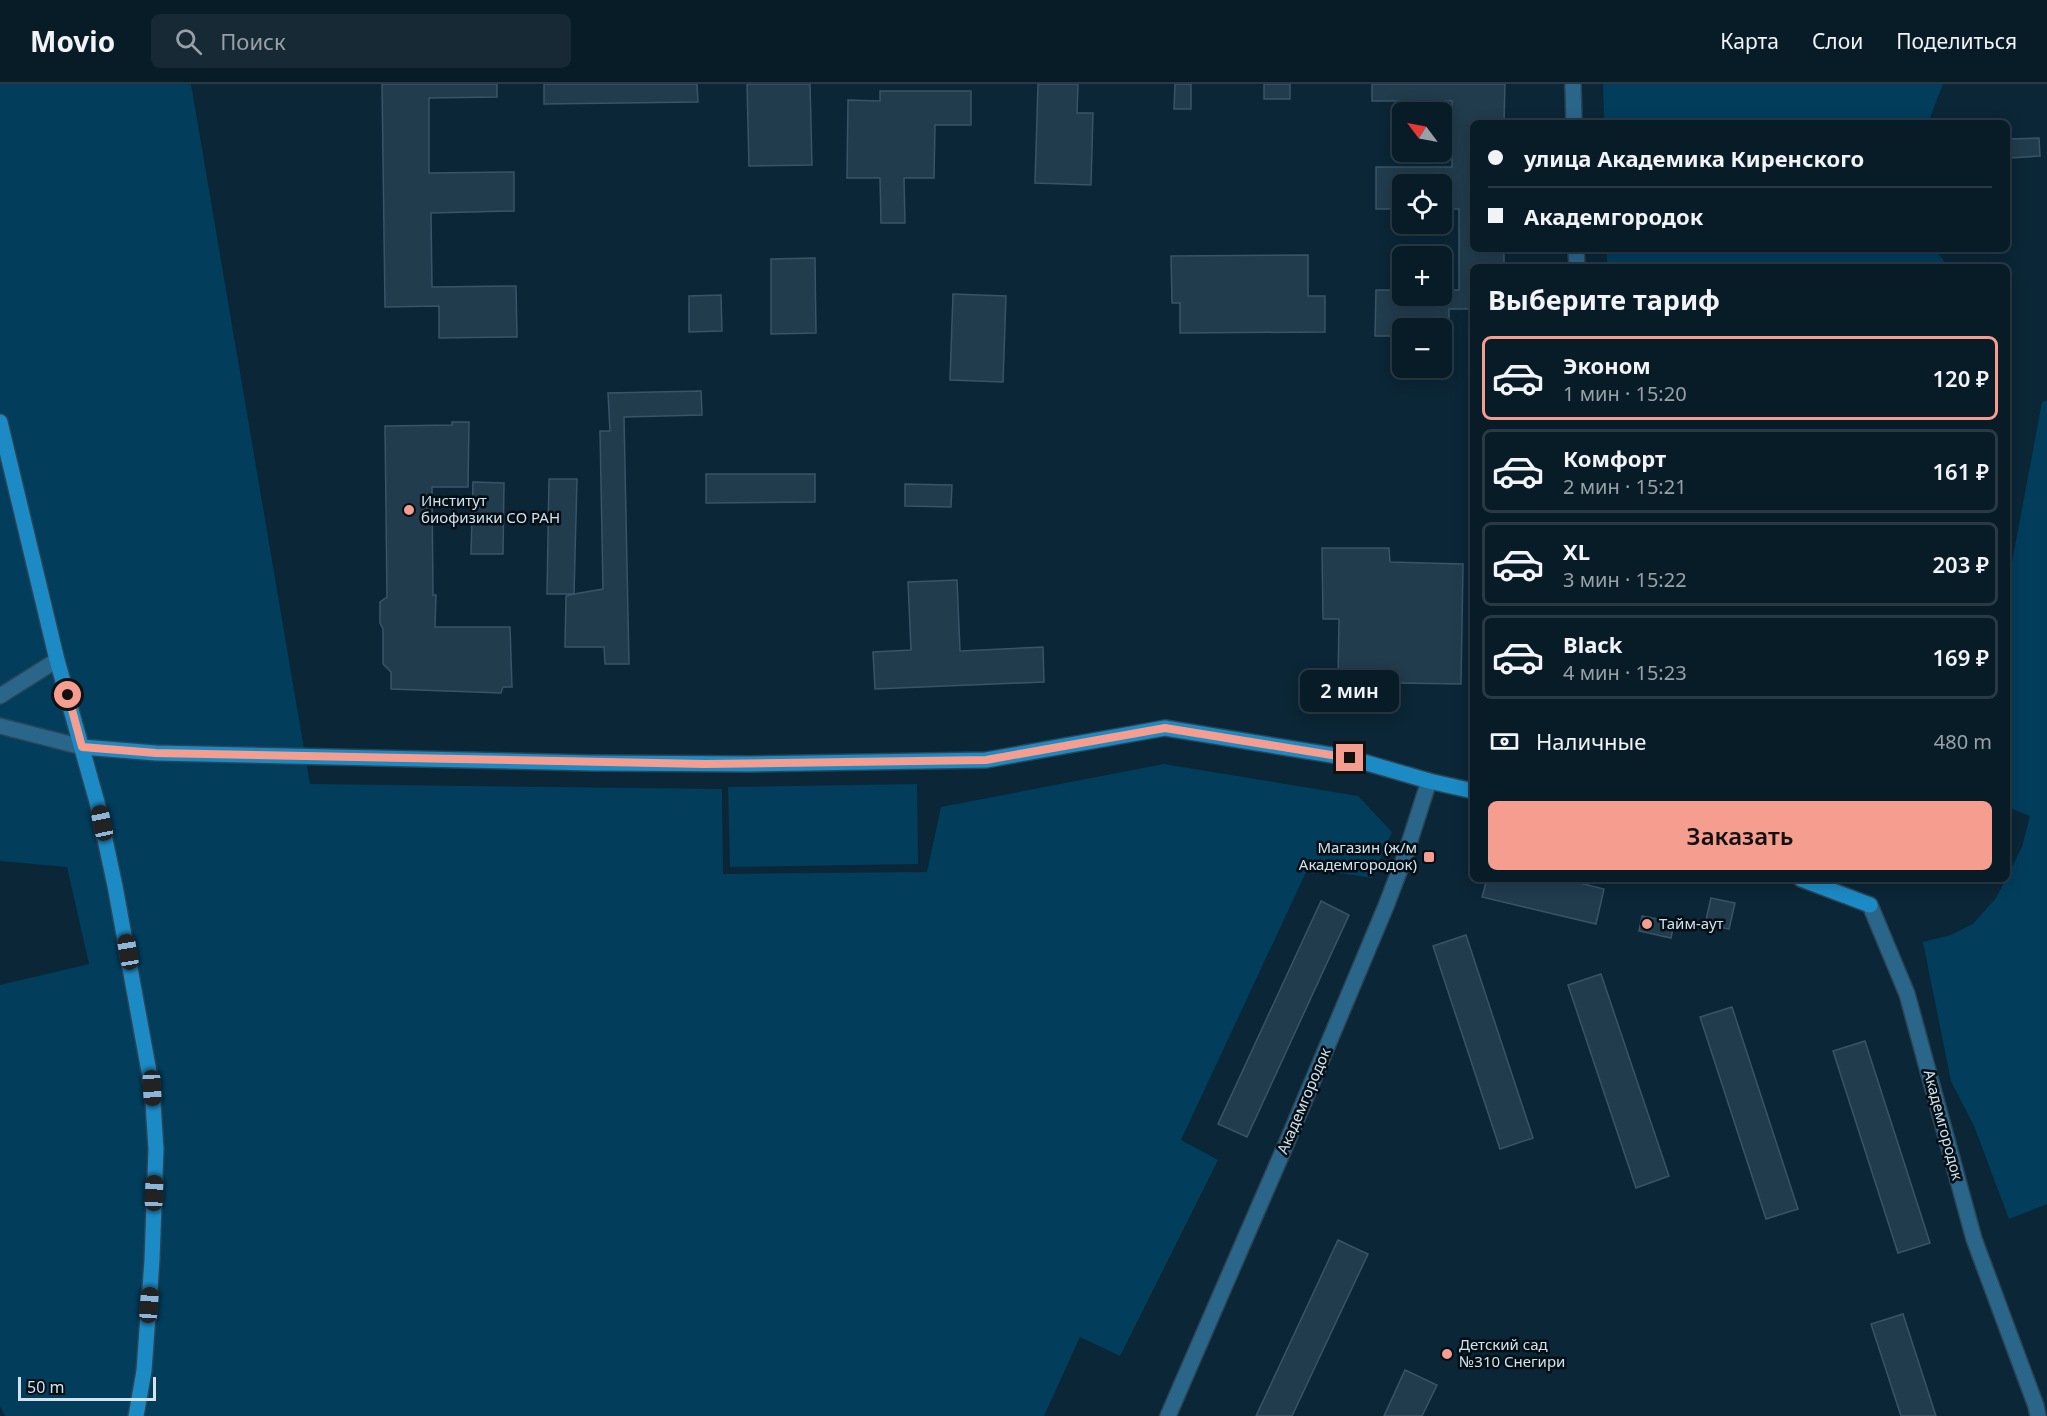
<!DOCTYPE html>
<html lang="ru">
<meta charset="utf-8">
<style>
:root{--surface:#081c28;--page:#162934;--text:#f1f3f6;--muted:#98a1a8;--line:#293a45;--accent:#f59d8f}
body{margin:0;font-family:"Noto Sans",sans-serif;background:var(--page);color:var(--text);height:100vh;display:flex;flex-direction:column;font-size:22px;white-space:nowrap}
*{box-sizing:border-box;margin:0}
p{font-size:20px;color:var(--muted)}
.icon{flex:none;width:33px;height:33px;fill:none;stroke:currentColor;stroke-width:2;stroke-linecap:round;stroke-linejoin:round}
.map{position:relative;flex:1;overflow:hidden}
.sheet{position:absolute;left:1470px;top:180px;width:540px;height:618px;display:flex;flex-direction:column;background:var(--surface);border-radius:9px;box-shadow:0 3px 15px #0003,0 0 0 2px var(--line)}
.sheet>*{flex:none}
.banner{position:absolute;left:1470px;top:36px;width:540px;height:132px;border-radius:9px;box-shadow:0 3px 15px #0003,0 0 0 2px var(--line);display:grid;align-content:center;height:132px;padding:0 18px;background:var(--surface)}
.needle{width:39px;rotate:302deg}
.buttons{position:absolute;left:1392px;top:18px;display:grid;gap:12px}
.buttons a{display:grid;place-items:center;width:60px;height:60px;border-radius:9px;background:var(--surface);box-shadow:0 3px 15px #0003,0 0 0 2px var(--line);font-size:30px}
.scale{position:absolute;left:18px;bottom:15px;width:138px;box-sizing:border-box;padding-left:6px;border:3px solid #d3e2ed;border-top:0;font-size:16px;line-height:21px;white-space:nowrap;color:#d3e2ed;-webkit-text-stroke:4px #040e15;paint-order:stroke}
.end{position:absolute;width:27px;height:27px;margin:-14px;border:8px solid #f59d8f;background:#111;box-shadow:0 0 0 3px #111}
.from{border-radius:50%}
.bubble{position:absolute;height:42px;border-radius:9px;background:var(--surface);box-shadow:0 3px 15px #0003,0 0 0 2px var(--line);font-size:20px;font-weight:600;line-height:42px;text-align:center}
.car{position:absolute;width:18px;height:36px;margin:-18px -9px;border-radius:8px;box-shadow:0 0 4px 2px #0007;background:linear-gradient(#222 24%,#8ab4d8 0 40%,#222 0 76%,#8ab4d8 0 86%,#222 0)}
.banner b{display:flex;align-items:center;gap:21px;height:57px;font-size:22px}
.banner b+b{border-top:2px solid var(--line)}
.banner i{width:15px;height:15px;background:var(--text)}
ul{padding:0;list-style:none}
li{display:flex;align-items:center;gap:18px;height:84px;margin:0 12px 9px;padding:0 6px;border:3px solid var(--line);border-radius:9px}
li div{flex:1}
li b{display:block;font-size:22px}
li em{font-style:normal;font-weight:600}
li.selected{border-color:var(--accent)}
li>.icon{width:54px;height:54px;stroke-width:1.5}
h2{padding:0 18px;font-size:27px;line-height:72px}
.pay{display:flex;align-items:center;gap:15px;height:66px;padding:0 18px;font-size:22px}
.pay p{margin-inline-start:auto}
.primary-button{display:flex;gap:12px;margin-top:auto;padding:12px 18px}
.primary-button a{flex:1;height:69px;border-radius:9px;background:var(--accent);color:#111;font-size:24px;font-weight:600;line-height:69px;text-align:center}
header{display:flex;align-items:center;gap:36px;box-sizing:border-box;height:84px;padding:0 30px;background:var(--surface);border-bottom:2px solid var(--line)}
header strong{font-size:28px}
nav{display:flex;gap:33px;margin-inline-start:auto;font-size:21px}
.search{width:420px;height:54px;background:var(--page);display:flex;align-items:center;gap:15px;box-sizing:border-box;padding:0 21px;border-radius:9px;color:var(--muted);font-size:22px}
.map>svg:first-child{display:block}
.green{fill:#023d5c}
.building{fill:#213c4d;stroke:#395467;stroke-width:1.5}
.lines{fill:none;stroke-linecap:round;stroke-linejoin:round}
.street-casing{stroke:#2b4453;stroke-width:18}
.secondary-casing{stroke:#2b4453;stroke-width:18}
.street{stroke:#2a658a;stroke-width:15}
.secondary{stroke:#1c8ac5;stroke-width:15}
.route{stroke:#f59d8f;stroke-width:8}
.poi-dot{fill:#f59d8f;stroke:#040e15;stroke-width:2}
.labels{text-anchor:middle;stroke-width:5;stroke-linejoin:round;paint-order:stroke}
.poi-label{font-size:15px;fill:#d3e2ed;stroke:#040e15;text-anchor:start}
.street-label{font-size:15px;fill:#d3e2ed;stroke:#040e15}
</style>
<header>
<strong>Movio</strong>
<div class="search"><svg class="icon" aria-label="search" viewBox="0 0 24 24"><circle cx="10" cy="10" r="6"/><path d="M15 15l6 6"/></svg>Поиск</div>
<nav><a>Карта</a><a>Слои</a><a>Поделиться</a></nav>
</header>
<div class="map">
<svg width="2047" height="1332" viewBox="0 0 2047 1332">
<rect width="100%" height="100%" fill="#0b2636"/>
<g class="green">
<polygon points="0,0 191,0 310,700 722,705 723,790 927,788 941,723 1164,680 1358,712 1392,748 1372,794 1308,784 1181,1056 1218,1076 1120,1272 1080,1253 1044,1332 5,1332 0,1322 0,901 89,880 67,783 0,777"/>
<polygon points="1603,0 1943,0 1928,39 1604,39"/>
<polygon points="1607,165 1935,165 1948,183 1607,183"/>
<polygon points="2047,316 2047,1120 2009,1135 1974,1042 1951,997 1923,858 1951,851 1973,840 1996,814 2022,763 2030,732 2007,723 2007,505 2042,318"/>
<polygon points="917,700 918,780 730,783 728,703"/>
</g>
<g class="building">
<polygon points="382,0 497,0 497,13 429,14 429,89 514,88 514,127 431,129 432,203 516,202 517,253 439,254 439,222 385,223"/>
<polygon points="544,0 697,0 698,18 544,20"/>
<polygon points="747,0 810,0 812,81 749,82"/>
<polygon points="1038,0 1078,0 1077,29 1093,29 1091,101 1035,99"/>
<polygon points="1175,0 1191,0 1191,25 1174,25"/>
<rect x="1264" y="0" width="26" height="15"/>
<polygon points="1372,0 1505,0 1504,39 1473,39 1473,165 1504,165 1504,183 1473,183 1473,225 1449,225 1449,244 1402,244 1402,252 1375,252 1376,206 1402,206 1402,212 1442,212 1442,206 1459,206 1459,125 1442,125 1442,100 1402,100 1402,125 1376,125 1376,83 1452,83 1452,17 1372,17"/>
<polygon points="880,7 971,7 971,41 935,41 934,94 904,94 905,139 881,139 880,94 847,94 848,16 880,17"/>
<polygon points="2039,54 2040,72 2010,74 2010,55"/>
<polygon points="1308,171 1308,212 1325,212 1325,248 1180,249 1180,219 1172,219 1171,172"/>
<polygon points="815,174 816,249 771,250 771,175"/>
<polygon points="953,210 1006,212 1003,298 950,296"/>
<polygon points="721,211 722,247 689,248 689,212"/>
<polygon points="701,307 702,331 624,333 629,580 605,580 604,563 565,563 566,512 574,510 547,510 549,395 577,395 574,510 603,505 600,347 610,347 608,309"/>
<polygon points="452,338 469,338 468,403 432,403 433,511 436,511 435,543 510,543 512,603 503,603 501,609 391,605 391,588 383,580 383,545 380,539 380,518 387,513 385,342 452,341"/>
<polygon points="706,390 815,390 815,418 706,419"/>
<polygon points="473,398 504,399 503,470 471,470"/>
<polygon points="905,400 952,401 951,423 905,422"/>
<polygon points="1322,464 1389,464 1390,478 1463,480 1461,600 1338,598 1339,535 1323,535"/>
<polygon points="957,496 960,567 1043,563 1044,598 875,605 873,568 911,566 908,498"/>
<polygon points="1487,795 1564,795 1604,805 1596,840 1482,813"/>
<polygon points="1711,814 1735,819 1729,845 1705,840"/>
<polygon points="1321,817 1349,831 1247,1053 1218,1040"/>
<polygon points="1642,832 1674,838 1671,854 1639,847"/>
<polygon points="1466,851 1533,1054 1500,1065 1433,862"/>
<polygon points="1601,890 1669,1092 1636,1104 1568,901"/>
<polygon points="1732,923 1798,1125 1766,1135 1700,933"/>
<polygon points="1865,957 1930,1159 1898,1169 1833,967"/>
<polygon points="1338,1156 1368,1170 1292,1332 1256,1332"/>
<polygon points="1903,1230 1936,1332 1901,1332 1871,1240"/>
<polygon points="1405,1286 1437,1301 1422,1332 1384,1332"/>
</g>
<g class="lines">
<defs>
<g id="street">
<polyline points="1573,0 1574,39"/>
<polyline points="1576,165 1577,183"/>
<polyline points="0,612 57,576"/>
<polyline points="0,642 82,663"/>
<polyline points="1870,821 1907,910 1974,1155 2036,1322 2038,1332"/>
<polyline points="1168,1332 1287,1058 1386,822 1405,772 1429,697"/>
</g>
<g id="secondary">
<polyline points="0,338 57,576 97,718 115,802 152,1004 156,1065 152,1176 144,1287 136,1332"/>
<polyline points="82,663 156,669 592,679 750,680 986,676 1165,644 1350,674 1429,697 1473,707"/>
<polyline points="1801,795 1870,821"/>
</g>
</defs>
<use href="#street" class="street-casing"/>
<use href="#secondary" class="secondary-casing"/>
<use href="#street" class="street"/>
<use href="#secondary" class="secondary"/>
</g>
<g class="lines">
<polyline class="route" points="68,611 82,663 156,669 705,680 986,676 1165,644 1350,674"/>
</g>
<g class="poi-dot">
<circle cx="409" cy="426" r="6"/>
<rect x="1423" y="767" width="12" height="12" rx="3"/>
<circle cx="1647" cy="840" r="6"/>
<circle cx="1447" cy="1270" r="6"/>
</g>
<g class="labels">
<g class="poi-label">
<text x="421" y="422">Институт<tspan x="421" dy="17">биофизики СО РАН</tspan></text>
<text x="1417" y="769" text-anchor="end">Магазин (ж/м<tspan x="1417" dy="17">Академгородок)</tspan></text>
<text x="1659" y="845">Тайм-аут</text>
<text x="1459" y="1266">Детский сад<tspan x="1459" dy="17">№310 Снегири</tspan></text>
</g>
<g class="street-label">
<text transform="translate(1304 1017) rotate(-67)" y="5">Академгородок</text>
<text transform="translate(1943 1041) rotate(75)" y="5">Академгородок</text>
</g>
</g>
</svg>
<div class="buttons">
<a><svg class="needle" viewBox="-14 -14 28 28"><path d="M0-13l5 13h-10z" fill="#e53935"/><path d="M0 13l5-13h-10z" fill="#98a1a8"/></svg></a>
<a><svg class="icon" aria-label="locate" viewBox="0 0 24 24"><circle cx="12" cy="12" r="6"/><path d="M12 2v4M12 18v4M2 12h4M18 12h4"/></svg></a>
<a>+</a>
<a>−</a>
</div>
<div class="scale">50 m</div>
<i class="end from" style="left:68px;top:611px"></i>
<i class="end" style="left:1350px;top:674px"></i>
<div class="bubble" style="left:1300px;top:586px;width:99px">2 мин</div>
<i class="car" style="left:102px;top:739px;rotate:348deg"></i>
<i class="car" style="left:128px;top:868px;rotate:350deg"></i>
<i class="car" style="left:152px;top:1004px;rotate:177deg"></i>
<i class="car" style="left:154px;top:1109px;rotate:2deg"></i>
<i class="car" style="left:149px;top:1221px;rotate:4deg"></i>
<div class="banner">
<b><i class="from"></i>улица Академика Киренского</b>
<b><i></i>Академгородок</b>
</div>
<section class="sheet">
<h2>Выберите тариф</h2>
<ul>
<li class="selected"><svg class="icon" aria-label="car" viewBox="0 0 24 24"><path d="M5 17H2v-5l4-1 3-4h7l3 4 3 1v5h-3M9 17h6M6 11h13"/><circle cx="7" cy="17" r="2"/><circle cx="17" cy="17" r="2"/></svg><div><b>Эконом</b><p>1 мин · 15:20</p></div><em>120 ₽</em></li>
<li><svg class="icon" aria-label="car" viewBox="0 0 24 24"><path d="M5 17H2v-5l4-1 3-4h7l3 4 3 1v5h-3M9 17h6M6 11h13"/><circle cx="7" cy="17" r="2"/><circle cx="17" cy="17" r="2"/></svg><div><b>Комфорт</b><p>2 мин · 15:21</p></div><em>161 ₽</em></li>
<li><svg class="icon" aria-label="car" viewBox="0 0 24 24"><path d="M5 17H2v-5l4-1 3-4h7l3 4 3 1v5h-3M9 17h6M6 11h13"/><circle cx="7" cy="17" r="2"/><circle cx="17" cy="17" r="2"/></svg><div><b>XL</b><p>3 мин · 15:22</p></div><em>203 ₽</em></li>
<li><svg class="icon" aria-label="car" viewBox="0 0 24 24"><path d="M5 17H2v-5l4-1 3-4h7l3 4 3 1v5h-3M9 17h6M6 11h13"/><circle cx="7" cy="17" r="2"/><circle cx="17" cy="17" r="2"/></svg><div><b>Black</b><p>4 мин · 15:23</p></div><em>169 ₽</em></li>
</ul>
<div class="pay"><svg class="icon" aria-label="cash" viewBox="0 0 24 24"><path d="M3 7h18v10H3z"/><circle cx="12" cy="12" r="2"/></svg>Наличные<p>480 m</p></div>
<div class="primary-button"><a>Заказать</a></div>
</section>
</div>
